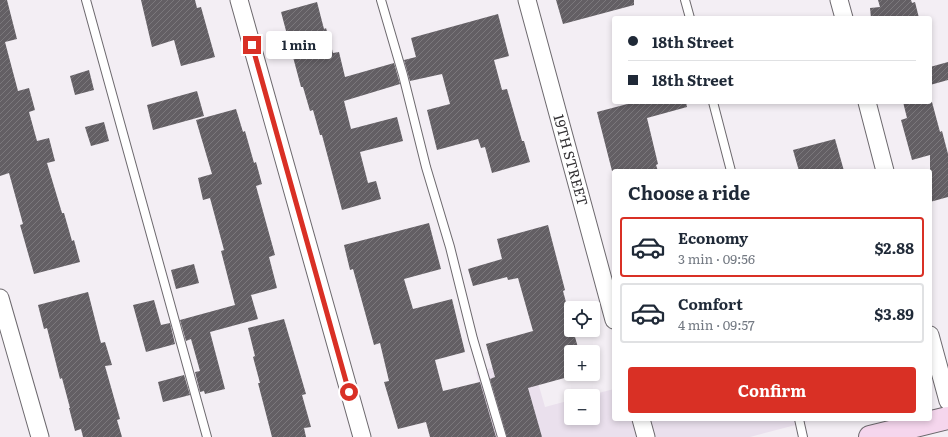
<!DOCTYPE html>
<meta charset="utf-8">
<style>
:root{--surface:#fff;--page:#f2f2f3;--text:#1f2937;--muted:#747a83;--line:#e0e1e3;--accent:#d93025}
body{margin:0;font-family:Literata,serif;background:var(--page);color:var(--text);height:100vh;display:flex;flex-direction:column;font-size:15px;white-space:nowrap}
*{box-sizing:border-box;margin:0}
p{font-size:13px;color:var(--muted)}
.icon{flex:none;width:22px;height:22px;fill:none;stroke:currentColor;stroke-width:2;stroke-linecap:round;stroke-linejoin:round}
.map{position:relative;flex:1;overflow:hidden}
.drawer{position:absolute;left:612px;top:169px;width:320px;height:252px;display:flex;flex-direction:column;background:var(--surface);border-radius:4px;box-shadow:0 2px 6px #0003}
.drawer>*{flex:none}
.banner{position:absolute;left:612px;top:16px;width:320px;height:88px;border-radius:4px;box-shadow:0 2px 6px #0003;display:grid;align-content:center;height:88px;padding:0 16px;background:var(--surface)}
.fabs{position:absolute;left:564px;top:301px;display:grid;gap:8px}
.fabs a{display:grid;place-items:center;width:36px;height:36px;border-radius:4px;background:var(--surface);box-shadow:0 2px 6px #0003;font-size:20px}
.end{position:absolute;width:18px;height:18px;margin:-9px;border:5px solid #d93025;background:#fff;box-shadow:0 0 0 2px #fff}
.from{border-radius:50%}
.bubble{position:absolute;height:28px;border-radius:4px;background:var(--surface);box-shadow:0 2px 6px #0003;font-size:13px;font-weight:700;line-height:28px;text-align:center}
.banner b{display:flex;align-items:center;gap:14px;height:38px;font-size:15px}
.banner b+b{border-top:1px solid var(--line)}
.banner i{width:10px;height:10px;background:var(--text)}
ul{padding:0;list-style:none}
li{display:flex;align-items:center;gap:12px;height:60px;margin:0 8px 6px;padding:0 8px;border:2px solid var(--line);border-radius:4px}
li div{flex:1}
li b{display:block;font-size:15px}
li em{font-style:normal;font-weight:700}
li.current{border-color:var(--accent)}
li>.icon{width:36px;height:36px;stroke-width:1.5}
h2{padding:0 16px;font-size:18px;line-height:48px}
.primary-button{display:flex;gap:8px;margin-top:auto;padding:8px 16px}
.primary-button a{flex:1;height:46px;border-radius:4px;background:var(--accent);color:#fff;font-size:16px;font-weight:700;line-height:46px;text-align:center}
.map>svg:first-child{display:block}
.built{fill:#eae0ed}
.building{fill:url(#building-hatch)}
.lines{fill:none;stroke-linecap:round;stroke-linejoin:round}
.lane-casing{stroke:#6d696e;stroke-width:10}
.street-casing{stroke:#6d696e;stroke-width:19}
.secondary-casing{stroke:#6d696e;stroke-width:24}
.lane{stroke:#fff;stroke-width:8}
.street{stroke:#fff;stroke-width:17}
.secondary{stroke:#f5d6ed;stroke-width:22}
.route{stroke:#d93025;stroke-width:5}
.labels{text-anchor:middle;stroke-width:4;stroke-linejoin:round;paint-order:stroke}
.street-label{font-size:14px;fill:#353336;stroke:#f3eef4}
</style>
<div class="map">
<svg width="948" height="437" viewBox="0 0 948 437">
<defs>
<pattern id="building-hatch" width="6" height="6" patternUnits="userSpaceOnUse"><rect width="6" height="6" fill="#635f64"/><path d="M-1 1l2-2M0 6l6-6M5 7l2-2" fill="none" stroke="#7b787c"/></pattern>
</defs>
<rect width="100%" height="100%" fill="#f3eef4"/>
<polygon class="built" points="531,358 545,407 571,400 571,418 593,418 593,396 587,396 614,389 614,419 806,419 807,422 750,437 494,437 476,372"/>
<g class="building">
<polygon points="0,0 7,0 17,39 5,42 18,91 29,88 35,110 29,112 37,141 49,138 55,161 47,163 62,213 64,213 72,241 74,240 80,262 34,274 20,225 23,224 9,173 0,176"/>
<polygon points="141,0 195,0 197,8 201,7 215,57 181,66 174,40 152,47"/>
<polygon points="556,0 634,0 634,5 563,24"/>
<polygon points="878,0 911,0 912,3 915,2 919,18 871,18 870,8 880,7"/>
<polygon points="317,2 324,29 326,28 333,53 339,52 345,77 394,63 400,84 344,101 351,129 397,117 403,141 360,152 368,183 376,181 381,199 342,210 322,135 320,135 313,110 310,111 303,87 301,87 281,12"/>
<polygon points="498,14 509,56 494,60 502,90 507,89 522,141 524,141 530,162 492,173 485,147 481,148 478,139 437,150 427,110 450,104 442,74 410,81 404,60 416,57 411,38"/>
<polygon points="948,62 948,80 930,85 930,67"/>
<polygon points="89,70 94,90 75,95 70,76"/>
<polygon points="197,91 204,116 153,130 147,105"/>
<polygon points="635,102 686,102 687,107 647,118 658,164 656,165 658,171 612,171 597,112"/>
<polygon points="903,102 932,102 940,132 942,131 948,154 948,197 930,202 930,155 912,160 901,120 907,118"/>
<polygon points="236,109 243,132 245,131 254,163 256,162 262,184 256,186 275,255 269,257 277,288 251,295 258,319 210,332 225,389 205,394 204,391 200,392 195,372 200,371 191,339 186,341 180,320 235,305 221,251 224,250 210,198 203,200 198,178 212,174 196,120"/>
<polygon points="104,122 109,141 91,146 85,127"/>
<polygon points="835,139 844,171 799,171 793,150"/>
<polygon points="429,223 441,269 404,279 413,309 452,299 465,352 435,360 443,391 480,382 496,437 430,437 426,422 398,429 384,382 389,381 380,343 374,345 353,269 350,270 344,245"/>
<polygon points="548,225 565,290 563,291 571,321 571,330 573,330 579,351 580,351 581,352 571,352 571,374 579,374 528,388 542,437 507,437 490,379 495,377 486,344 533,331 518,278 508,280 507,277 473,286 468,269 502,259 497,239"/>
<polygon points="194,264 199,283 176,289 171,270"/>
<polygon points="88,292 101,343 105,342 112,365 105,366 120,419 117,420 122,437 83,437 81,429 75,431 69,408 70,408 62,378 60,379 47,328 44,329 38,305"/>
<polygon points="154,300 161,325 170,323 175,344 146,352 133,305"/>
<polygon points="284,319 306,394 302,395 311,427 304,428 306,437 272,437 258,383 260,383 253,357 255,356 248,328"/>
<polygon points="184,375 190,395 163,402 158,382"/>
</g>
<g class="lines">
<defs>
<g id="lane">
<polyline points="86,0 207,437"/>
<polyline points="381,0 403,75 426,167 450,247 473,339 502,437"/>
<polyline points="685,0 690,18"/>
<polyline points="713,102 731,171"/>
<polyline points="799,419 803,437"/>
</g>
<g id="street">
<polyline points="239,0 362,437"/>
<path id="s1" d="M 527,0 L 614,320"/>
<polyline points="839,0 844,18"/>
<polyline points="867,102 885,171"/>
<polyline points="0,298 40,437"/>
<polyline points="930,335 948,401"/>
<polyline points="641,419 646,437"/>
</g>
<polyline id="secondary" points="870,437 948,418"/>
</defs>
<use href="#lane" class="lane-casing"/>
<use href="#street" class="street-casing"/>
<use href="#secondary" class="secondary-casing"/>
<use href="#lane" class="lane"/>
<use href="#street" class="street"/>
<use href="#secondary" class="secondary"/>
</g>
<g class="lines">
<polyline class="route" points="252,45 349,392"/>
</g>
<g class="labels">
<g class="street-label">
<text dy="5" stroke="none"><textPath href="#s1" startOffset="166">19TH STREET</textPath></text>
</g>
</g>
</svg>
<div class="fabs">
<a><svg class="icon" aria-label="locate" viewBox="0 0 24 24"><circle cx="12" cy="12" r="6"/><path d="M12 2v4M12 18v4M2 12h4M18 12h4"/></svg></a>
<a>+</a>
<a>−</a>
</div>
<i class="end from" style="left:349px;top:392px"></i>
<i class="end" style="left:252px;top:45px"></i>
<div class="bubble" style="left:266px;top:31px;width:66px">1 min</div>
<div class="banner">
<b><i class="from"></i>18th Street</b>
<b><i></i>18th Street</b>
</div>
<section class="drawer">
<h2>Choose a ride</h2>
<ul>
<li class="current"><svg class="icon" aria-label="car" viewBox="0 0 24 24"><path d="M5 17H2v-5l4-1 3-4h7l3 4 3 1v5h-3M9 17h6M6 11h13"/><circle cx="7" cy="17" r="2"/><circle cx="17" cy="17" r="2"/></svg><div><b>Economy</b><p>3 min · 09:56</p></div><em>$2.88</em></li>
<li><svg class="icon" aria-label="car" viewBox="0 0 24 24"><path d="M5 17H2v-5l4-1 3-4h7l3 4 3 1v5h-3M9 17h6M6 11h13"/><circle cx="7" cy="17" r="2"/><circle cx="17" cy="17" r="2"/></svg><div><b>Comfort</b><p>4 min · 09:57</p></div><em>$3.89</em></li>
</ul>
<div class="primary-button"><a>Confirm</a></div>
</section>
</div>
